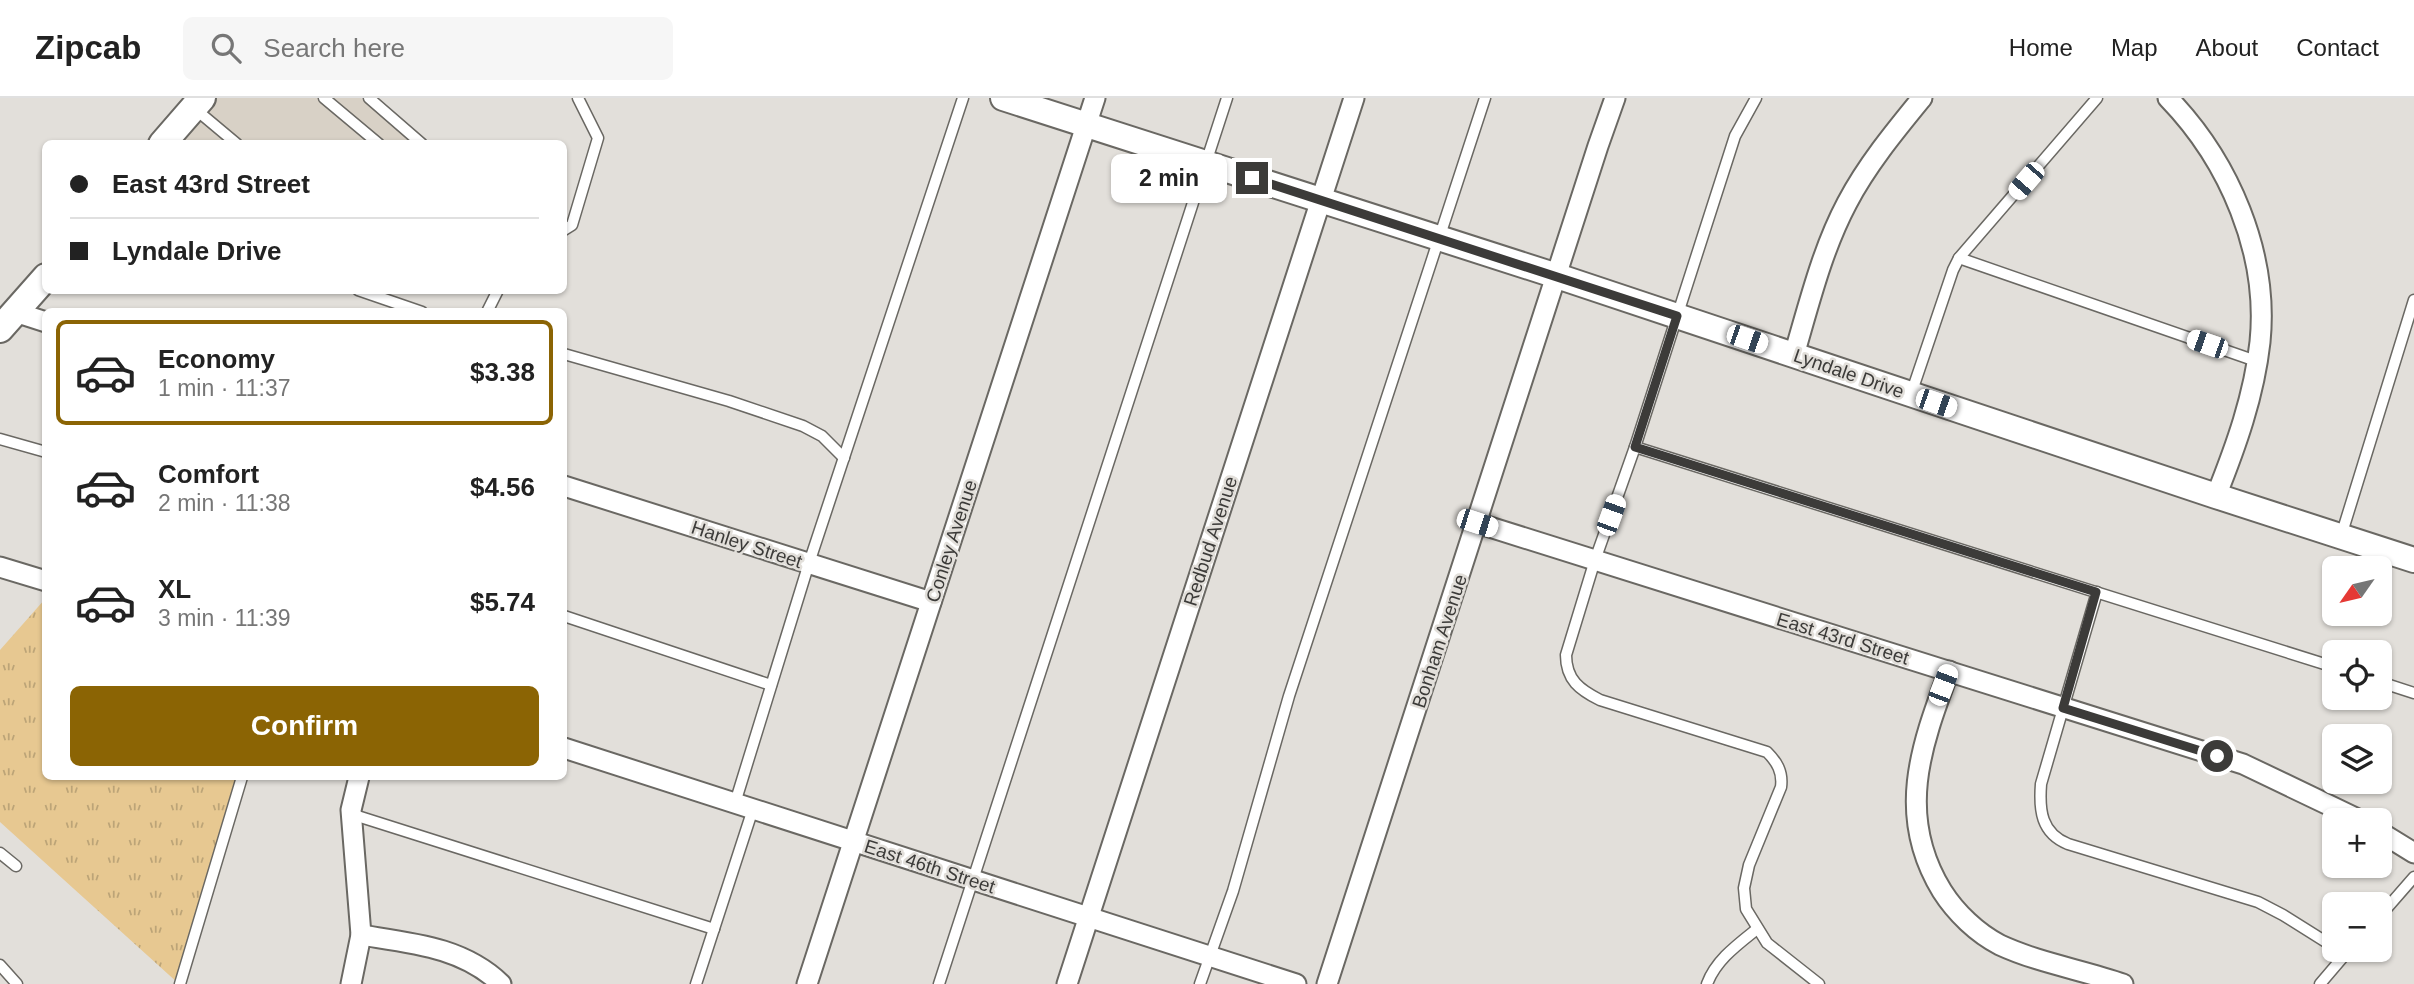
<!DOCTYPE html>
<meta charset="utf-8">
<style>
:root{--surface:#fff;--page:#f6f6f6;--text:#222;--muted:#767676;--line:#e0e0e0;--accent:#8b6404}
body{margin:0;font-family:Arial,sans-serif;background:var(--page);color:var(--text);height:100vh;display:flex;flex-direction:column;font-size:26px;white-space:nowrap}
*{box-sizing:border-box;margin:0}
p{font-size:23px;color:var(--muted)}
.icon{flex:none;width:38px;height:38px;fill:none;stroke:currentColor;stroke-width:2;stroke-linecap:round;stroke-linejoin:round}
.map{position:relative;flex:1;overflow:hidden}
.drawer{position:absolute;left:42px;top:210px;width:525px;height:472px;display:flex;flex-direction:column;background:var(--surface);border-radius:10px;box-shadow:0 2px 5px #0004}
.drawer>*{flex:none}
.guide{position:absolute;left:42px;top:42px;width:525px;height:154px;border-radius:10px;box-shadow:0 2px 5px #0004;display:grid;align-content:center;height:154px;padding:0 28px;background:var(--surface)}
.needle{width:46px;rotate:236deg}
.fabs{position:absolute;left:2322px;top:458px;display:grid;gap:14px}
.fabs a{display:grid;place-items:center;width:70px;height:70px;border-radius:10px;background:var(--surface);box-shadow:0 2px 5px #0004;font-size:35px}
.end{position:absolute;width:32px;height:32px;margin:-16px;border:9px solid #3c3b39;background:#fff;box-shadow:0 0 0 4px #fff}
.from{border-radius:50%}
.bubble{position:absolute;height:49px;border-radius:10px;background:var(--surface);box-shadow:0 2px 5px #0004;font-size:23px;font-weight:700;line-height:49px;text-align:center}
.car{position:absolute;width:21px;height:42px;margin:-21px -10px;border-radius:9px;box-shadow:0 0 5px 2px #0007;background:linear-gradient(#fff 24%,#345 0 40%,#fff 0 76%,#345 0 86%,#fff 0)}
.guide b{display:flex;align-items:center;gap:24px;height:66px;font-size:26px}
.guide b+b{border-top:2px solid var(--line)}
.guide i{width:18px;height:18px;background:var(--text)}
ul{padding:12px 0 0;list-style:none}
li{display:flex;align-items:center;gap:21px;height:105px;margin:0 14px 10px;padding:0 14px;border:4px solid transparent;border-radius:10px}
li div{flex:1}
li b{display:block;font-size:26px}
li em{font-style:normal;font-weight:700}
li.current{border-color:var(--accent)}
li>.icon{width:63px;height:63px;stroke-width:1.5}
.button{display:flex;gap:14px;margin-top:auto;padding:14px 28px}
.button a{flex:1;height:80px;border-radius:10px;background:var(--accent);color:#fff;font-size:28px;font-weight:700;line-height:80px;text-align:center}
header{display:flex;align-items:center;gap:42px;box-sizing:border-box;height:98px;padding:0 35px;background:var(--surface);border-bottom:2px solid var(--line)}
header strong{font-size:33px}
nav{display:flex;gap:38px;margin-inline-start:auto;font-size:24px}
.search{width:490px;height:63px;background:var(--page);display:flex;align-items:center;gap:18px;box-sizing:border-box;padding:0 24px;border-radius:10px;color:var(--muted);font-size:26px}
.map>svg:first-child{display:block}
.built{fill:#d8d1c6}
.grass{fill:url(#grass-tufts)}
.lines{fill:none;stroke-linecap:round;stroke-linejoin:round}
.service-casing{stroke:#6a6863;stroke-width:13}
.minor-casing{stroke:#6a6863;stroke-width:23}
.tertiary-casing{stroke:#6a6863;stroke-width:28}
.secondary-casing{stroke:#6a6863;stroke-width:30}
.service{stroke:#fff;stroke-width:10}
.minor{stroke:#fff;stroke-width:19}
.tertiary{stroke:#fff;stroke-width:24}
.secondary{stroke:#fff;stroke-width:26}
.route{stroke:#3c3b39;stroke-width:9}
.labels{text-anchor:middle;stroke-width:5;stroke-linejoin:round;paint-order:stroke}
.street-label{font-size:19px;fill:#3c3b39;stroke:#e2dfda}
</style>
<header>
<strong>Zipcab</strong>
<div class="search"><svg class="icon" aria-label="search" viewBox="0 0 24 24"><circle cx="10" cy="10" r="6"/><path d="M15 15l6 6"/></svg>Search here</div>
<nav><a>Home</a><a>Map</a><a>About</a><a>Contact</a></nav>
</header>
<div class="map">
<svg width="2414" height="886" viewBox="0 0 2414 886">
<defs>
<pattern id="grass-tufts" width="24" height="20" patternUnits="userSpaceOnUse" patternTransform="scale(1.75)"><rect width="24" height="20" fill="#e7c891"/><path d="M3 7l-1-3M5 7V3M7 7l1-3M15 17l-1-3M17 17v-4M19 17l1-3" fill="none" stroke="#bca477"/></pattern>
</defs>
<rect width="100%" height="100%" fill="#e2dfda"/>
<polygon class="built" points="202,0 361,0 414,45 162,46"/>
<polygon class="grass" points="45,501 46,679 242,679 179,886 0,724 0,552"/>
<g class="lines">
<defs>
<g id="service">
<polyline points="324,0 379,46"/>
<polyline points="369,0 422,46"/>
<path d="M 1756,0 L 1735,38 L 1635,349 L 1595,462 L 1566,557 C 1566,582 1580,592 1600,602 L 1767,654 C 1777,664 1783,674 1781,689 L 1749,767 L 1744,790 L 1746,811 L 1767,845 L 1819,886"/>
<polyline points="194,10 237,46"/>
<polyline points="564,132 572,127 598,40 578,0"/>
<polyline points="1959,160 2256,263"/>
<polyline points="358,192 422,214"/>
<polyline points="487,214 498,192"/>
<polyline points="564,256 729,303 803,328 822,338 844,360"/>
<polyline points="1911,296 1953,172 1959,160 2097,0"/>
<polyline points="0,341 46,354"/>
<polyline points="1635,349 2334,569"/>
<polyline points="2341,438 2414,202"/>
<path d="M 2097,494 L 2041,686 C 2039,712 2041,735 2068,746 L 2258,804 L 2283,817 L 2334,849"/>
<polyline points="564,518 771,587"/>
<polyline points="2380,584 2414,595"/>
<polyline points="735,705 809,465 963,0"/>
<polyline points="351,716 714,831"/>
<polyline points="0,755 16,768"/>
<polyline points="2380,818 2414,779"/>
<polyline points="0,867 17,886"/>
<polyline points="180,886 242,679"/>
<polyline points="696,886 753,711"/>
<polyline points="939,886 1227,0"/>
<polyline points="1200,886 1233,793 1289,598 1485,0"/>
<path d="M 1707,886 C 1716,862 1737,847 1757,831"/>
<polyline points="2320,886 2349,852"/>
</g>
<g id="minor">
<path d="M 2168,0 C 2229,63 2269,155 2260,244 C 2254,298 2236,348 2216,398"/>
<polyline points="15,214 46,224"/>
<path d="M 1794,257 C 1809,206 1822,152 1847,105 C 1867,67 1895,33 1922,0"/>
<polyline points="564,388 931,504"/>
<polyline points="1477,425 2243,666 2362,723"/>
<polyline points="0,469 46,483"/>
<path d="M 1949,573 C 1920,650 1896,718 1942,793 C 1956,815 1977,835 2000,847 C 2039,865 2083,872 2123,886"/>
<polyline points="564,650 1296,886"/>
<polyline points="2380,734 2414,755"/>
<path d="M 361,837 C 411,845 463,849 501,886"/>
<polyline points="351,886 361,837 351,712 359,679"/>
<polyline points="807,886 1095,0"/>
<polyline points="1067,886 1354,0"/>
<polyline points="1327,886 1598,48 1615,0"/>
</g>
<polyline id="tertiary" points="1003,0 1557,178 2216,398 2414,462"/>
<g id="secondary">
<polyline points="162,46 202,0"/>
<polyline points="0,231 46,179"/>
</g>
</defs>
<use href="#service" class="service-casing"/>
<use href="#minor" class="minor-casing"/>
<use href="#tertiary" class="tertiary-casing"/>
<use href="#secondary" class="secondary-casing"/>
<use href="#service" class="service"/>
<use href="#minor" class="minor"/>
<use href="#tertiary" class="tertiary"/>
<use href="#secondary" class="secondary"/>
</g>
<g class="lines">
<polyline class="route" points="1252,80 1677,218 1635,349 2096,494 2063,610 2217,658"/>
</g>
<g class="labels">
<g class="street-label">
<text transform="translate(1849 275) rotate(19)" y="7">Lyndale Drive</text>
<text transform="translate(951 443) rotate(-72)" y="7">Conley Avenue</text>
<text transform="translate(1210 443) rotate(-72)" y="7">Redbud Avenue</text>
<text transform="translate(747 446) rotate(18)" y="7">Hanley Street</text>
<text transform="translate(1843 540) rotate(17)" y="7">East 43rd Street</text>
<text transform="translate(1439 543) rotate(-72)" y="7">Bonham Avenue</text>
<text transform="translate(930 768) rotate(18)" y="7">East 46th Street</text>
</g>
</g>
</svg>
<div class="fabs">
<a><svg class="needle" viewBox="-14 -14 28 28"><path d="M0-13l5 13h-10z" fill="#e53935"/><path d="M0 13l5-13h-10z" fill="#767676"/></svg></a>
<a><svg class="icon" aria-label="locate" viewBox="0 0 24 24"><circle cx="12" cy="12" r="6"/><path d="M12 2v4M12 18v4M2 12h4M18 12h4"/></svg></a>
<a><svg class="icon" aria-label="layers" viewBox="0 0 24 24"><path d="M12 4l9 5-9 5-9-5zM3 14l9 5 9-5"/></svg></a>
<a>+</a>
<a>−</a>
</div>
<i class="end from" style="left:2217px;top:658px"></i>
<i class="end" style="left:1252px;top:80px"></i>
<div class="bubble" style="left:1111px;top:56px;width:116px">2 min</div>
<i class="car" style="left:2026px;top:83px;rotate:221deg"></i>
<i class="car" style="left:1747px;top:241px;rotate:109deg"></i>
<i class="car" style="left:2207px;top:246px;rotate:289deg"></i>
<i class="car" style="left:1936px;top:305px;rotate:109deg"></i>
<i class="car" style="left:1611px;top:417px;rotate:20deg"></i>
<i class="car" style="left:1477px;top:425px;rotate:108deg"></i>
<i class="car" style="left:1943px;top:587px;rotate:21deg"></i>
<div class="guide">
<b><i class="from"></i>East 43rd Street</b>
<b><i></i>Lyndale Drive</b>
</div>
<section class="drawer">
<ul>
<li class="current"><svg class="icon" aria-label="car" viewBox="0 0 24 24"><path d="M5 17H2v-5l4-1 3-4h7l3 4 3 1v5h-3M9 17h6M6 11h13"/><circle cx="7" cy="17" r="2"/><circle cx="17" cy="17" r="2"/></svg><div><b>Economy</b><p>1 min · 11:37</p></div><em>$3.38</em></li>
<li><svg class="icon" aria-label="car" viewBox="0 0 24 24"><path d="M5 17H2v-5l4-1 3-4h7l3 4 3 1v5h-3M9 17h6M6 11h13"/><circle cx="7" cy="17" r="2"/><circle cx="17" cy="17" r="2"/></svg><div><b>Comfort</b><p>2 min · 11:38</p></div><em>$4.56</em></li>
<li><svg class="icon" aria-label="car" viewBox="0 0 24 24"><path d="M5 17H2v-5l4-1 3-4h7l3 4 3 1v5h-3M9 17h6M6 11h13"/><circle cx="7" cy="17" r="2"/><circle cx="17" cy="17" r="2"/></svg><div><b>XL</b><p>3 min · 11:39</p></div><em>$5.74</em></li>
</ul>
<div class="button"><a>Confirm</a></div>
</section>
</div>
